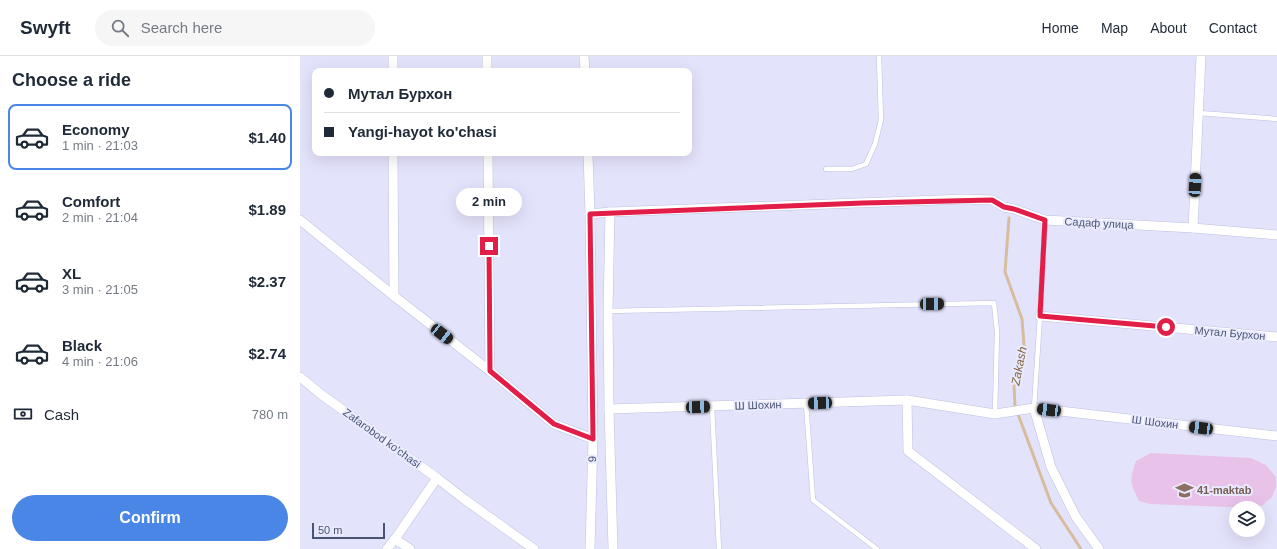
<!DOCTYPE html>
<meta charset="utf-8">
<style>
:root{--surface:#fff;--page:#f6f6f7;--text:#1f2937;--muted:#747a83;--line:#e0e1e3;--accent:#4986e6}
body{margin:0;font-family:Helvetica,sans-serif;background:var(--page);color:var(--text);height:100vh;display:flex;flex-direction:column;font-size:15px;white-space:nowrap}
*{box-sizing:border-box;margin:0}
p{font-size:13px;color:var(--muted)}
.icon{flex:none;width:22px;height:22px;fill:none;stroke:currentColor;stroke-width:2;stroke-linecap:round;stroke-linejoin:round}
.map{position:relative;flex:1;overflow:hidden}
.sheet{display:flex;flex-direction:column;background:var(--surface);width:300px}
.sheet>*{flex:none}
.hud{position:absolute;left:12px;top:12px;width:380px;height:88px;border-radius:8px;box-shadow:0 4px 16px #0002;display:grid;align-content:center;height:88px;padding:0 12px;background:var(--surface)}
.tools{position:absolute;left:929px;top:445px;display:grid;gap:8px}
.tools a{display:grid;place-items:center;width:36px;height:36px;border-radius:50%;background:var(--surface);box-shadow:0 4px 16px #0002;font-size:20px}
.scale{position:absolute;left:12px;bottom:10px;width:73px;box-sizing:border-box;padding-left:4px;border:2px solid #495474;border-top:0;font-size:11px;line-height:14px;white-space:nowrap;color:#495474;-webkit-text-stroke:3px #eaeaff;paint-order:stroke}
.end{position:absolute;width:18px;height:18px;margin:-9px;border:5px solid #e11d48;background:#fff;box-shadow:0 0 0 2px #fff}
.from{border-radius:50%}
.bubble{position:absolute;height:28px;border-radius:14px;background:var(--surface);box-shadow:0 4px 16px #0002;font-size:13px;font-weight:700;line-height:28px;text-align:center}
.car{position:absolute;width:12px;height:24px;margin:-12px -6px;border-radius:5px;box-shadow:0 0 3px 1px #0007;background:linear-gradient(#222 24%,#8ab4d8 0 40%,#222 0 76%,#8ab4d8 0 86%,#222 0)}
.hud b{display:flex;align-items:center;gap:14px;height:38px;font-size:15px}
.hud b+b{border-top:1px solid var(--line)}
.hud i{width:10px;height:10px;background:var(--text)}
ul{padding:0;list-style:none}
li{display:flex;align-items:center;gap:12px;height:66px;margin:0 8px 6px;padding:0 4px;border:2px solid transparent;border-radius:8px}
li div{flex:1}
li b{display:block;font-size:15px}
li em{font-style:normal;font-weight:700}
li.active{border-color:var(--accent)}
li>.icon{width:36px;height:36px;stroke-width:1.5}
h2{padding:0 12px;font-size:18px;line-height:48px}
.pay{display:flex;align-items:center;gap:10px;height:44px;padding:0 12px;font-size:15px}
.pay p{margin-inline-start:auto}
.action{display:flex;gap:8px;margin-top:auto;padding:8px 12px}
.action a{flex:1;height:46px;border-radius:24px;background:var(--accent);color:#fff;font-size:16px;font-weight:700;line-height:46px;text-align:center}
header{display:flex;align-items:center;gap:24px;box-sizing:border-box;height:56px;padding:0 20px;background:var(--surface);border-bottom:1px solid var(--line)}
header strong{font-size:19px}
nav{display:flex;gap:22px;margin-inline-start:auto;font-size:14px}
.search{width:280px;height:36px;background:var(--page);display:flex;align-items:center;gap:10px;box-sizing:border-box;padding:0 14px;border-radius:22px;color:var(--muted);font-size:15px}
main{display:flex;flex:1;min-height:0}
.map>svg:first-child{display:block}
.pitch{fill:#e9c2ea}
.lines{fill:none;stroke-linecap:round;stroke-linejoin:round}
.stream{stroke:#d7bd9e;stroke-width:3}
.lane-casing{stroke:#bcc1de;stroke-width:5.5}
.street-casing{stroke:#bcc1de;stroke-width:10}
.lane{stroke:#fff;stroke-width:4.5}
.street{stroke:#fff;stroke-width:9}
.route{stroke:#e11d48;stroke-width:5}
.labels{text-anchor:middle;stroke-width:4;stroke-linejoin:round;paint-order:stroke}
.street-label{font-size:11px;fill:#495474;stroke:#eaeaff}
.education-label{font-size:11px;font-weight:bold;fill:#785e54;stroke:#eaeaff;text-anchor:start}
.water-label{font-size:12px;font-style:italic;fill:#816440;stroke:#eaeaff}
</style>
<header>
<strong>Swyft</strong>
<div class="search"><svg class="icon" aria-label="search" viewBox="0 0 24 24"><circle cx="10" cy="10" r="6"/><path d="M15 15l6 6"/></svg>Search here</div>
<nav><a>Home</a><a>Map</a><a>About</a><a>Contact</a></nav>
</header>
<main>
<section class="sheet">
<h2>Choose a ride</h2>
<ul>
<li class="active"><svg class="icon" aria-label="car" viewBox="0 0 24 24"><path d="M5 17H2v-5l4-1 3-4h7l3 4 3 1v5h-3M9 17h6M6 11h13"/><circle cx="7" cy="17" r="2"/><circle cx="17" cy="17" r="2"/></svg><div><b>Economy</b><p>1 min · 21:03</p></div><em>$1.40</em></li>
<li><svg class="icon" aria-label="car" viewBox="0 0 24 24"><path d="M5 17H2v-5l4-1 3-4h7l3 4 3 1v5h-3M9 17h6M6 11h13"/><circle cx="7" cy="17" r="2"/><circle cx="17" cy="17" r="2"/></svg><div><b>Comfort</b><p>2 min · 21:04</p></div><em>$1.89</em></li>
<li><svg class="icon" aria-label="car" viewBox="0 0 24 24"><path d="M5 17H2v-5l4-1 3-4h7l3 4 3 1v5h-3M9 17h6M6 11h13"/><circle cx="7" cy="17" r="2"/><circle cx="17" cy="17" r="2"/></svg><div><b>XL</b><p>3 min · 21:05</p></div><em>$2.37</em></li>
<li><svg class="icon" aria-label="car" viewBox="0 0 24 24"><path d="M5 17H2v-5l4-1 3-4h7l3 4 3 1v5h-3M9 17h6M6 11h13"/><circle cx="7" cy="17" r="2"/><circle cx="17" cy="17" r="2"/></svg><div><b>Black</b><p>4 min · 21:06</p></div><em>$2.74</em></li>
</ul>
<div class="pay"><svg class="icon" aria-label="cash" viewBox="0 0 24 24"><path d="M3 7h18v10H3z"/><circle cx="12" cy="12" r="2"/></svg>Cash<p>780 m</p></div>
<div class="action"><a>Confirm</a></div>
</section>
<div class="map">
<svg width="977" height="493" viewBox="0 0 977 493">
<rect width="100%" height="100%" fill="#e4e3fc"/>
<path class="pitch" d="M 851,397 L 951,402 L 966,409 L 976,421 L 976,430 L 972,441 L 963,449 L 954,452 L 850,448 L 839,445 C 830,427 829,424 836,405 Z"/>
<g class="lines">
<polyline class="stream" points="709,162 705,216 722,263 724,289 714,330 715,350 751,447 781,493"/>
<defs>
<g id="lane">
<polyline points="899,57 977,63"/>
<polyline points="526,113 552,113 566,108 575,88 581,64 579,0"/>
<polyline points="308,255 694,247 697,276 695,358"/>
<polyline points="506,347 513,444 577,493"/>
<polyline points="412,351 419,493"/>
<polyline points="734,352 740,260 745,164"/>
</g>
<g id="street">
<polyline points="93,0 93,15"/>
<polyline points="187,0 187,15"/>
<polyline points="284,0 285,15"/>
<polyline points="93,97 94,240"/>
<polyline points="188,97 190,315"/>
<polyline points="288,97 290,158 293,383 290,493"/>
<polyline points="310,156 308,255 309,353 313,493"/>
<polyline points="290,158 310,156 665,143 692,144 704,151 714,153 745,164 893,172 977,179"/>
<polyline points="0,164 94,240 190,315 254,368 293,383"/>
<polyline points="893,172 901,0"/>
<polyline points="740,260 977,281"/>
<polyline points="0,321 22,339 137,422 164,443 234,493"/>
<polyline points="607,344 608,395 736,493"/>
<polyline points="734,352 751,411 776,461 799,493"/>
<polyline points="309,353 607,344 695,358 734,352 977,380"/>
<polyline points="95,483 110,493"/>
<polyline points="87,493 95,483 137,422"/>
</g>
</defs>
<use href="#lane" class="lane-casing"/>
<use href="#street" class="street-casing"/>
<use href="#lane" class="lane"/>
<use href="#street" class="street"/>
</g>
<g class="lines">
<polyline class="route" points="189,190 190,315 254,368 293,383 290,158 563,147 692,144 704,151 714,153 745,164 740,260 866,271"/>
</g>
<defs>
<symbol id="school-bare" viewBox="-9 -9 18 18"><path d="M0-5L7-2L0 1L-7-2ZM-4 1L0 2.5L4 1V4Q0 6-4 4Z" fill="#8d6e63" stroke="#eaeaff" stroke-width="2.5" paint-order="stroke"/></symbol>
</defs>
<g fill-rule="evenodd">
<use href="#school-bare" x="872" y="422" width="25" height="25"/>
</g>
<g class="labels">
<g class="street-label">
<text transform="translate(799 167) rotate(3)" y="4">Садаф улица</text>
<text transform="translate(930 277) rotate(5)" y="4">Мутал Бурхон</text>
<text transform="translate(458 349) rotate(-2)" y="4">Ш Шохин</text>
<text transform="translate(855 366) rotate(7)" y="4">Ш Шохин</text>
<text transform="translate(82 382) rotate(36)" y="4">Zafarobod ko'chasi</text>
<text transform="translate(292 403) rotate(-89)" y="4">9</text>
</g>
<g class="education-label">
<text x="897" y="438">41-maktab</text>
</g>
<g class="water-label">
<text transform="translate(719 310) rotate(-79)" y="4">Zakash</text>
</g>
</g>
</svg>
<div class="tools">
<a><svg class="icon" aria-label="layers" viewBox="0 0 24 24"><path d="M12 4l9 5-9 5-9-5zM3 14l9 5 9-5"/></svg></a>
</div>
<div class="scale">50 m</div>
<i class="end from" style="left:866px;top:271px"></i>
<i class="end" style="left:189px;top:190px"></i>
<div class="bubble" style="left:156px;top:132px;width:66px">2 min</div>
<i class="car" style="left:895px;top:129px;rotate:3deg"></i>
<i class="car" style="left:632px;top:248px;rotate:89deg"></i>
<i class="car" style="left:142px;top:278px;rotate:128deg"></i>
<i class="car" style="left:520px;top:347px;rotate:268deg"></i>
<i class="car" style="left:398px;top:351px;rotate:88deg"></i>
<i class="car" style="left:749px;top:354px;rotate:277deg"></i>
<i class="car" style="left:901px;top:372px;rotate:277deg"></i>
<div class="hud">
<b><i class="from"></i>Мутал Бурхон</b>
<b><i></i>Yangi-hayot ko'chasi</b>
</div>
</div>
</main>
